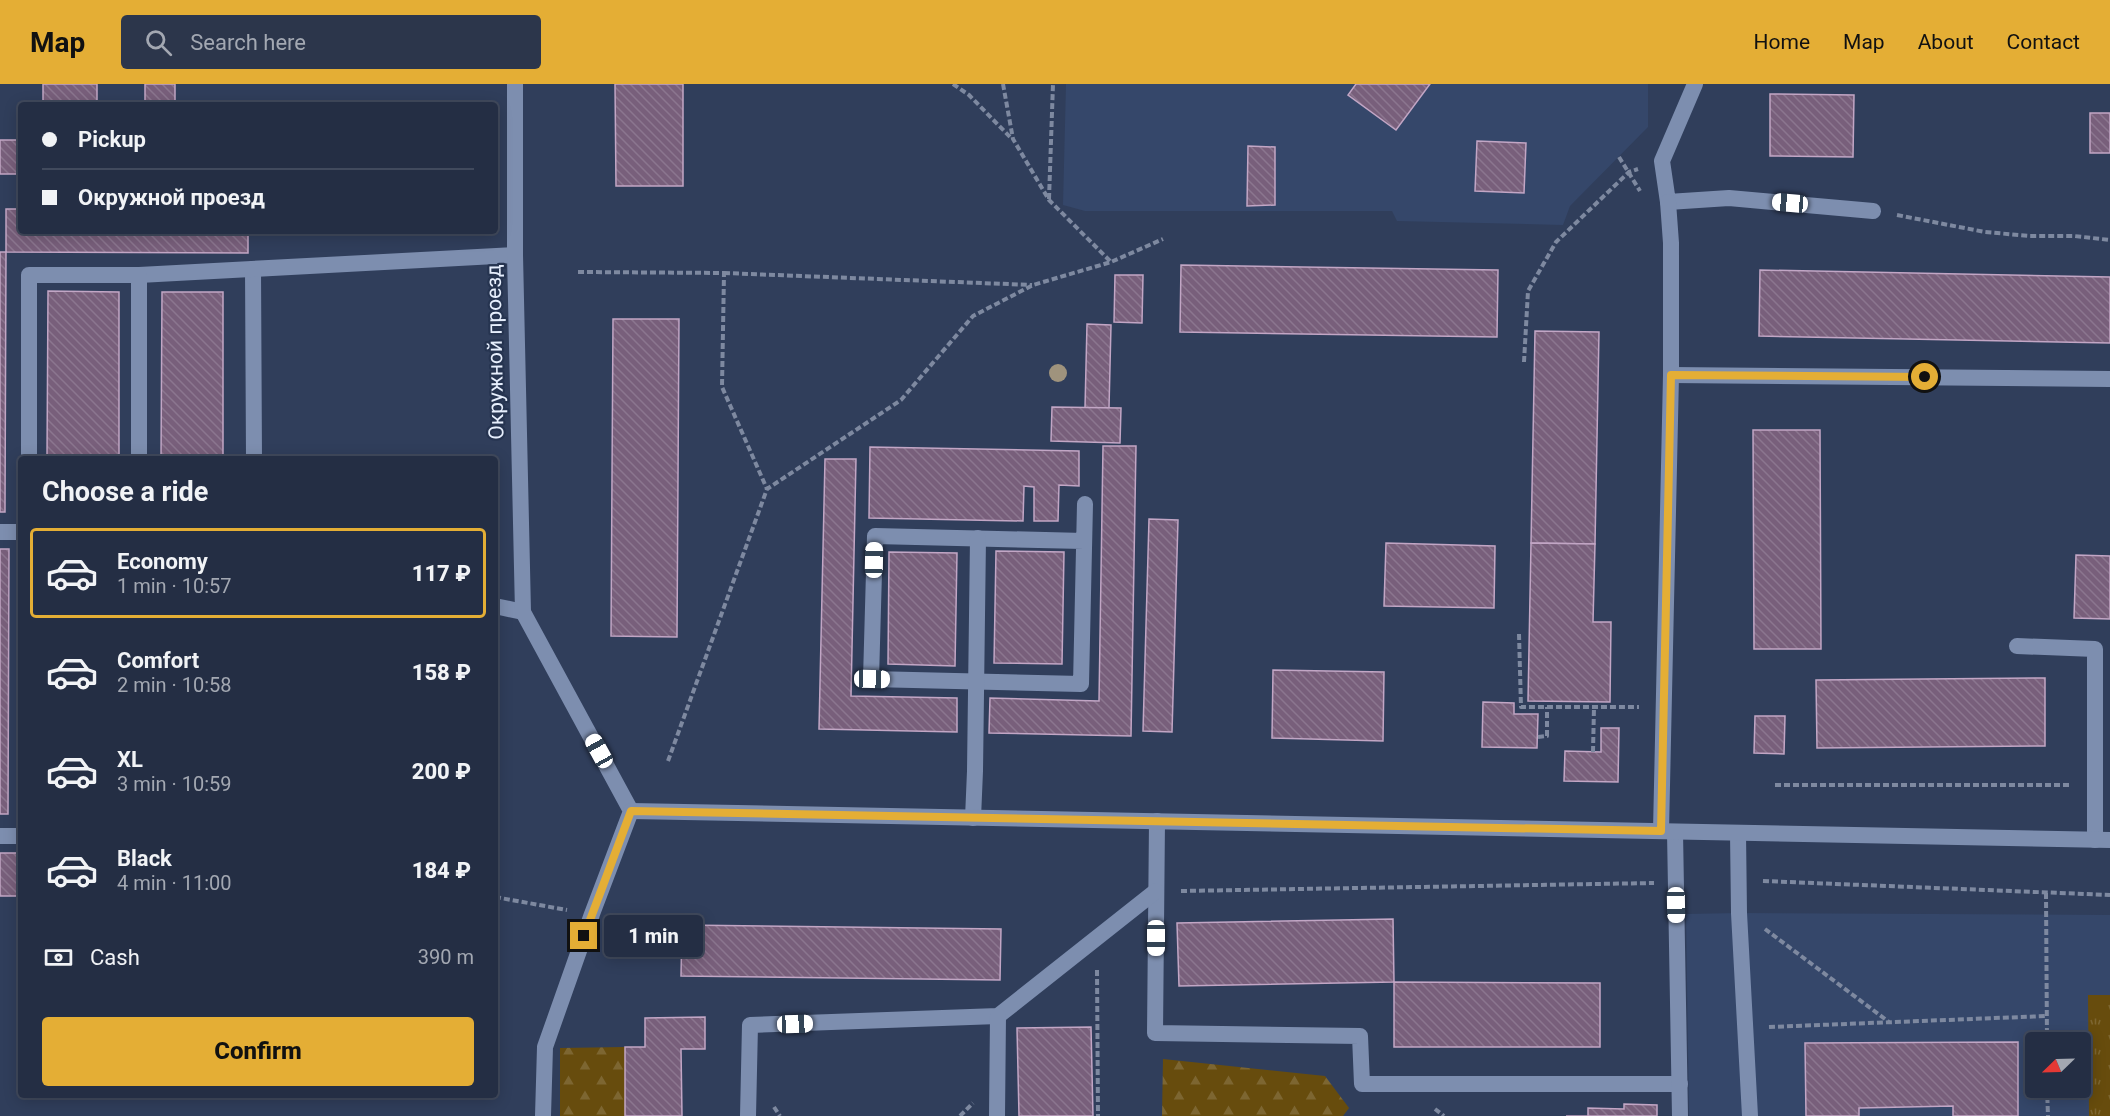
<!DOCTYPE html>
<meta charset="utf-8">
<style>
:root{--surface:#242e44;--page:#2c364b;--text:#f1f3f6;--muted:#a3a8b2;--line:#414a5d;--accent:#e4ae35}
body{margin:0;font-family:Roboto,sans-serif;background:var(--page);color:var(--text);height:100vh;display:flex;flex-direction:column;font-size:22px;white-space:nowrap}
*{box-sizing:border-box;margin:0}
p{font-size:20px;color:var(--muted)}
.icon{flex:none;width:33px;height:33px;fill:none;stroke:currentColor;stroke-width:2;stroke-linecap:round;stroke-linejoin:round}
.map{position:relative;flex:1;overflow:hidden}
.side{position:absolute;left:18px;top:372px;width:480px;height:642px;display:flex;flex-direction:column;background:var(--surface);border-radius:6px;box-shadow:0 3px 15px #0003,0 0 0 2px var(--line)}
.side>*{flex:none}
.top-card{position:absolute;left:18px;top:18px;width:480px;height:132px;border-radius:6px;box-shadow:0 3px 15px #0003,0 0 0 2px var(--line);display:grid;align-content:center;height:132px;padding:0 24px;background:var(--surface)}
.needle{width:39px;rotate:247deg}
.buttons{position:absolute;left:2025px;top:948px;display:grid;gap:12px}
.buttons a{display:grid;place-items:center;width:66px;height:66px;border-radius:6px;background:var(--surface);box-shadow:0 3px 15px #0003,0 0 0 2px var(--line);font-size:30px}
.end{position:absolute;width:27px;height:27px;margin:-14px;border:8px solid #e4ae35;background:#111;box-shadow:0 0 0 3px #111}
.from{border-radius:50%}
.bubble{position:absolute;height:42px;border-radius:6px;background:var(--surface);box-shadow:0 3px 15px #0003,0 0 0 2px var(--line);font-size:20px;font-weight:800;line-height:42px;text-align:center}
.car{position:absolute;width:18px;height:36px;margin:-18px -9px;border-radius:8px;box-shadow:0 0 4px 2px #0007;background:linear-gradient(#fff 24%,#345 0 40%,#fff 0 76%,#345 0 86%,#fff 0)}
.top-card b{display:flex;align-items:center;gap:21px;height:57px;font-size:22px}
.top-card b+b{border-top:2px solid var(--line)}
.top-card i{width:15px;height:15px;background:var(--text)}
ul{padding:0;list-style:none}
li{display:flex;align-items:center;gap:18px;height:90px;margin:0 12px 9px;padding:0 12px;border:3px solid transparent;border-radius:6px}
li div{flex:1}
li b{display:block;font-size:22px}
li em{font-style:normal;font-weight:800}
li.active{border-color:var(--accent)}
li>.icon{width:54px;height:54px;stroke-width:1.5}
h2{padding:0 24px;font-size:27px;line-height:72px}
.pay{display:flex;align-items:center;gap:15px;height:66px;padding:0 24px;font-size:22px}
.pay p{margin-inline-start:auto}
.cta{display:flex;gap:12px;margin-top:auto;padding:12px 24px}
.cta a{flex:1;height:69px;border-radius:6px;background:var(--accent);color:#111;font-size:24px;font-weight:800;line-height:69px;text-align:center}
header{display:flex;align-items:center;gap:36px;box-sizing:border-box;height:84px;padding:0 30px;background:var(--accent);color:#111}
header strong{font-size:28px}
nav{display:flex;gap:33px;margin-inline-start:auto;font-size:21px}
.search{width:420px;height:54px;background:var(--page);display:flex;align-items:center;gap:15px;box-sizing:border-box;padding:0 21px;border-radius:6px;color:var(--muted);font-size:22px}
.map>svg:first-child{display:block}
.built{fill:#35476a;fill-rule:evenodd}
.forest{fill:url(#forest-firs)}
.park{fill:url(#park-tufts)}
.building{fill:url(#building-back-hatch);stroke:#c2a6c5;stroke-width:1.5}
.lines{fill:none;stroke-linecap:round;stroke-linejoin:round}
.path{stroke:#7e89a0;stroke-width:4;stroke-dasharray:6 3;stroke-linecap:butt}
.service{stroke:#7d8eaf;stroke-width:16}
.minor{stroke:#7d8eaf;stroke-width:16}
.tertiary{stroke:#7d8eaf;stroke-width:16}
.tree{fill:#9f937d}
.route{stroke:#e4ae35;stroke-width:8}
.labels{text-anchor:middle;stroke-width:4.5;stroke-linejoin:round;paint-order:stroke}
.street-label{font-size:21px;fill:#e7effd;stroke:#263450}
</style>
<header>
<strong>Map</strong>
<div class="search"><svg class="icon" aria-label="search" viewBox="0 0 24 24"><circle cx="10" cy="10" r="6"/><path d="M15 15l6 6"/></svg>Search here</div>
<nav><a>Home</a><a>Map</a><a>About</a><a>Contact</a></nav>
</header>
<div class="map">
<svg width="2110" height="1032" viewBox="0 0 2110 1032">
<defs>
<pattern id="forest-firs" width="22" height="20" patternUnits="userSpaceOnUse" patternTransform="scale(1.5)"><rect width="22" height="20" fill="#674c0d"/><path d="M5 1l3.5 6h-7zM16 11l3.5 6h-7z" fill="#7d6631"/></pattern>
<pattern id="park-tufts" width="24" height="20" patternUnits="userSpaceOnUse" patternTransform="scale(1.5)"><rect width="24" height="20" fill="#674c0d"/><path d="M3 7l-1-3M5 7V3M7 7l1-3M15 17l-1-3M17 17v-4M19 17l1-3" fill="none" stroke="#7d6631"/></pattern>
<pattern id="building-back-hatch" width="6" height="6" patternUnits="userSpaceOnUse" patternTransform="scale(1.5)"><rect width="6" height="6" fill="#785f7b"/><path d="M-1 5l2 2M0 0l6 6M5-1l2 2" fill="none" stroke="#8b768f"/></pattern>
</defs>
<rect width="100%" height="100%" fill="#303e5b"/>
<g class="built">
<polygon points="1066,0 1648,0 1648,43 1570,122 1563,141 1397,137 1392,127 1085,127 1063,121"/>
<path d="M 1739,829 L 2110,831 L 2110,1032 L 1689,1032 L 1686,830 ZM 2036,958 L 2080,958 L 2080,1004 L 2036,1004 Z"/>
</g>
<g class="forest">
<polygon points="625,963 625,1032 560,1032 560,964"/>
<polygon points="1163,975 1325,992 1349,1024 1343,1032 1162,1032"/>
</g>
<polygon class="park" points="2088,911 2110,911 2110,1032 2089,1032"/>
<g class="building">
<rect x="43" y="0" width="54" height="20"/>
<rect x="145" y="0" width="30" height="21"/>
<polygon points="615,0 683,0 683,102 616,102"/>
<polygon points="1356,0 1430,0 1396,46 1348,11"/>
<polygon points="1770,10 1854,11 1853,73 1770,72"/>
<rect x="2090" y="29" width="20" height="40"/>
<rect x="0" y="56" width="21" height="34"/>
<polygon points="1477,57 1526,59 1524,109 1475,107"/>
<polygon points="1248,62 1275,63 1275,121 1247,122"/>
<polygon points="6,125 21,125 21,147 248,147 248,169 6,168"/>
<polygon points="0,168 6,168 5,428 0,428"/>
<polygon points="1181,181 1498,186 1497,253 1180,248"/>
<polygon points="1760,186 2110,193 2110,259 1759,252"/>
<polygon points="1115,191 1143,191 1142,239 1114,238"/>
<polygon points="48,207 119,208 119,375 47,375"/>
<polygon points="162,208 223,208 223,375 161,375"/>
<polygon points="613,235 679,235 677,553 611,552"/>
<polygon points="1087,240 1111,241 1109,324 1085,324"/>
<polygon points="1535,247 1599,248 1595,460 1531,459"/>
<polygon points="1052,323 1121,324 1120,359 1051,357"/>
<polygon points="1753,346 1820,346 1821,565 1754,565"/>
<polygon points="1103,362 1136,362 1131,652 989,649 990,614 1099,617"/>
<polygon points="870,363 1079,367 1079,402 1059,401 1058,437 1034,437 1034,403 1024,402 1023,437 869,434"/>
<polygon points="825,375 856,375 851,612 957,614 957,648 819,645"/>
<polygon points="1149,435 1178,436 1172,648 1143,647"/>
<polygon points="1386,459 1495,462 1494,524 1384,522"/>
<polygon points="1531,459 1595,460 1593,538 1611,538 1610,618 1528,617"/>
<polygon points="0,465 9,465 8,730 0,730"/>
<polygon points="996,467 1064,468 1062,580 994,579"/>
<polygon points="889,468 957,469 955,582 888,580"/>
<polygon points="2076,471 2110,472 2110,535 2074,534"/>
<polygon points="1273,586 1384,588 1383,657 1272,654"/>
<polygon points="2045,594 2045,662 1817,664 1816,596"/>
<polygon points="1483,618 1514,619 1514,630 1538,630 1537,664 1482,663"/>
<polygon points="1755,632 1785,632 1784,670 1754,669"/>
<polygon points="1601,644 1619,644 1618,698 1564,697 1565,667 1601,668"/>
<rect x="0" y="769" width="21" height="43"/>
<polygon points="1393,835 1394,898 1179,902 1177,839"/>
<polygon points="682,841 1001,845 1000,896 681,892"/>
<polygon points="1394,898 1600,899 1600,963 1394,963"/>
<polygon points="705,933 705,965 681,965 682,1032 625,1032 625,963 645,963 645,934"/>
<polygon points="1091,943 1093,1032 1019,1032 1017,944"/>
<polygon points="2018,958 2018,1032 1953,1032 1953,1022 1859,1024 1859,1032 1806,1032 1805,959"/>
<polygon points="1624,1020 1657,1021 1657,1032 1566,1032 1588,1032 1588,1024 1624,1025"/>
</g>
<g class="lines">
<g class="path">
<polyline points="953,0 969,11 1012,55"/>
<polyline points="1003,0 1013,55 1049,116 1111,178"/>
<polyline points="1619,73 1640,107"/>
<polyline points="1049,115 1053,0"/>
<polyline points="1897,131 1985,148 2030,152 2074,152 2110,156"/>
<polyline points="578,188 724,189 722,303 767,405"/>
<polyline points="724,189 1032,201"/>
<polyline points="1524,278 1528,207 1556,158 1629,88 1638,85"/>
<polyline points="1519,550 1521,623 1639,623"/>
<polyline points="1538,653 1547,652 1547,623"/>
<polyline points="1593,668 1594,623"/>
<polyline points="668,677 767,405 901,316 973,232 1033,201 1111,178 1163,155"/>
<polyline points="1775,701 2070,701"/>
<polyline points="1763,797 2110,811"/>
<polyline points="1181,807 1654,799"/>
<polyline points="2046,809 2047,958"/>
<polyline points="495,813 567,826"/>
<polyline points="1765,845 1889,938"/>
<polyline points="1097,886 1098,1032"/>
<polyline points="1769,943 2047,932"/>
<polyline points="2047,1004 2048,1032"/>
<polyline points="774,1023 780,1032"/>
<polyline points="1435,1025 1444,1032"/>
<polyline points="960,1032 973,1019"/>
</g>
<g class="service">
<polyline points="1695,0 1662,77 1668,118 1729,114 1873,127"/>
<polyline points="253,185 254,375"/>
<polyline points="139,191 515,171"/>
<polyline points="1671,291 2110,295"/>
<polyline points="29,375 29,191 139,191 139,375"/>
<polyline points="0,448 21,448"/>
<polyline points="1084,457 875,452 871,595 1081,600 1085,420"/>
<polyline points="495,522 523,528"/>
<polyline points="2017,562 2095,565 2095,756"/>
<polyline points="973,734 975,687 978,454"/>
<polyline points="1157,737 1155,949 1360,952 1362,1000 1680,1000"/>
<polyline points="1675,748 1680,1032"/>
<polyline points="1738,749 1739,829 1750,1032"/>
<polyline points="0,752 21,752"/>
<polyline points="748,1032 750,941 998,932 1156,807"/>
<polyline points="997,1032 998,932"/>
</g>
<polyline class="minor" points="1661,747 1671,291 1671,159 1668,118"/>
<g class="tertiary">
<polyline points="515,0 515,171 523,528 631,727 592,830 545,963 543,1032"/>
<polyline points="631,727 2110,756"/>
</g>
</g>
<circle class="tree" cx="1058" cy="289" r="9"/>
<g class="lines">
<polyline class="route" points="584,852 631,727 1661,747 1671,291 1925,293"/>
</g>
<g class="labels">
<g class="street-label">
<text transform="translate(495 268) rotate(-91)" y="7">Окружной проезд</text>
</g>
</g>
</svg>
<div class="buttons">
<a><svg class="needle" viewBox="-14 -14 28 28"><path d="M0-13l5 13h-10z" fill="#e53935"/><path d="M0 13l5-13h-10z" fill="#a3a8b2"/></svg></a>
</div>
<i class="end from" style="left:1925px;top:293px"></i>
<i class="end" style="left:584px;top:852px"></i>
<div class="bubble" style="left:604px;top:831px;width:99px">1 min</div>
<i class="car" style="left:1790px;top:119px;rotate:275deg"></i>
<i class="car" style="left:874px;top:476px;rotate:1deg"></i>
<i class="car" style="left:872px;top:595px;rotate:91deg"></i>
<i class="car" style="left:599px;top:667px;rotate:331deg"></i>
<i class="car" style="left:1676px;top:821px;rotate:179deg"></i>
<i class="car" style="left:1156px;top:854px;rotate:180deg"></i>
<i class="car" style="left:795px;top:940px;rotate:88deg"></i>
<div class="top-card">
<b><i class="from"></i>Pickup</b>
<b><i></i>Окружной проезд</b>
</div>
<section class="side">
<h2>Choose a ride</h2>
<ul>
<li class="active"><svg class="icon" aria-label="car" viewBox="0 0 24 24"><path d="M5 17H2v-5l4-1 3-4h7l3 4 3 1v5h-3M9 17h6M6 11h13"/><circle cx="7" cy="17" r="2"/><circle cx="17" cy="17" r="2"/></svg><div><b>Economy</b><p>1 min · 10:57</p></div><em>117 ₽</em></li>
<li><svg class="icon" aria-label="car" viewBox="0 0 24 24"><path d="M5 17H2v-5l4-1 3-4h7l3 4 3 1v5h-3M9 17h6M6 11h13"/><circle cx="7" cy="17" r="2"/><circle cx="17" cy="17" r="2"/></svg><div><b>Comfort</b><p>2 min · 10:58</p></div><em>158 ₽</em></li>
<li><svg class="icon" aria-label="car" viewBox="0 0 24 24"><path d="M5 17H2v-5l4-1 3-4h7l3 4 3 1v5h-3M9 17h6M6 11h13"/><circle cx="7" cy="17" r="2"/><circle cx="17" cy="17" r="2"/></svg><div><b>XL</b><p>3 min · 10:59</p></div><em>200 ₽</em></li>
<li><svg class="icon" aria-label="car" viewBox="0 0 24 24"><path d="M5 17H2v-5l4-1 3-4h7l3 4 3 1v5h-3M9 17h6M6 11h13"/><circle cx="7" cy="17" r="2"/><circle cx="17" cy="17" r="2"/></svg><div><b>Black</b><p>4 min · 11:00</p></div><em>184 ₽</em></li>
</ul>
<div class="pay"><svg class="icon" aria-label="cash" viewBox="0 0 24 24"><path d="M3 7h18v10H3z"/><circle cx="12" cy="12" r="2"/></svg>Cash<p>390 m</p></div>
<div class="cta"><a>Confirm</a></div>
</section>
</div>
